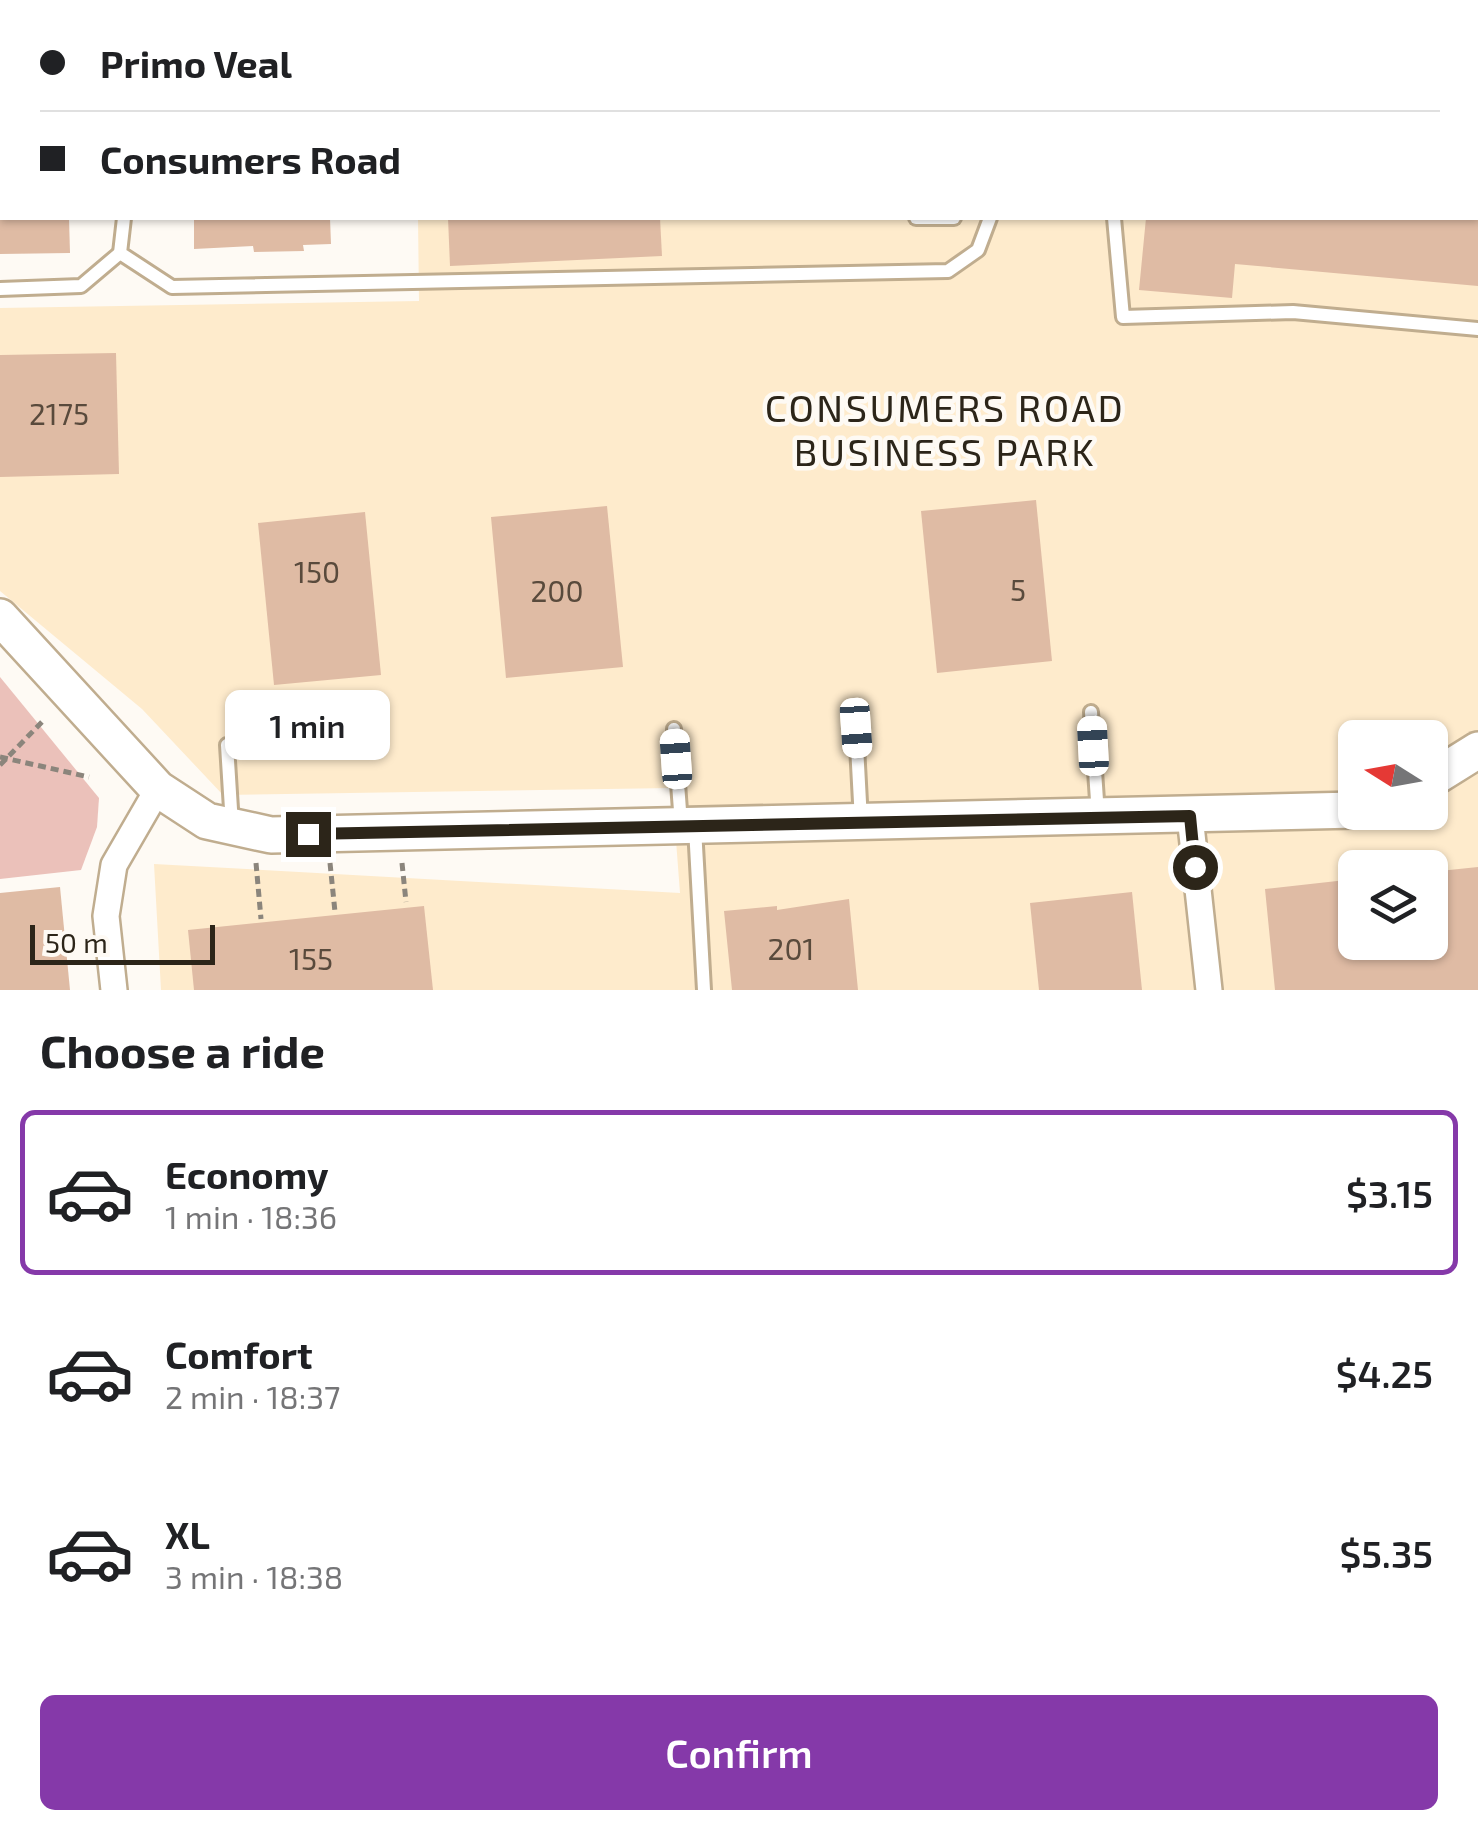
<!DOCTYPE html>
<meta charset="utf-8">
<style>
:root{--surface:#fff;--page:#f6f6f6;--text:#202124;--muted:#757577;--line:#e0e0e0;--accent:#8539a9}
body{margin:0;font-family:"Exo 2",sans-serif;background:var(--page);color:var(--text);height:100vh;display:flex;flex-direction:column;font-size:38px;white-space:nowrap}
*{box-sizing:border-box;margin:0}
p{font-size:32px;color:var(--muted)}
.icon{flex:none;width:55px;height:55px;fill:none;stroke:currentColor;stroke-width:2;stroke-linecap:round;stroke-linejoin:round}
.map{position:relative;height:990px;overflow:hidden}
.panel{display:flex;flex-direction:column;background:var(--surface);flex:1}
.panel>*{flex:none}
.banner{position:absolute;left:0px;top:0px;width:1480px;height:220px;box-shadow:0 2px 8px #0004;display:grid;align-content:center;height:220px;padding:0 40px;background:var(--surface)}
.needle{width:65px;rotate:281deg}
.controls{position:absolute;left:1338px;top:720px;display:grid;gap:20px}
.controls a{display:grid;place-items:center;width:110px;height:110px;border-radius:15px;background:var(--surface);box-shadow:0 2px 8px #0004;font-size:50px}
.scale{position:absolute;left:30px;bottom:25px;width:185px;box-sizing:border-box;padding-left:10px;border:5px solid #2c2519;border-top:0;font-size:28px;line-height:35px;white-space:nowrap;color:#2c2519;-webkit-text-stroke:8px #fefaf4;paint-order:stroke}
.end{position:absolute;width:45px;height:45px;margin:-22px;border:12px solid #2c2519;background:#fff;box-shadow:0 0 0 5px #fff}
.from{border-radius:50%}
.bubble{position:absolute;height:70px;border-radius:15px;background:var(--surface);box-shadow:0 2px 8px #0004;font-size:32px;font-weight:600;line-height:70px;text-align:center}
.car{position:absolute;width:30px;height:60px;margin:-30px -15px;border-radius:12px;box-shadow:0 0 8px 2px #0007;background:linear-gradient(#fff 24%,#345 0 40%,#fff 0 76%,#345 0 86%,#fff 0)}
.banner b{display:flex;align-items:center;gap:35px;height:95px;font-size:38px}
.banner b+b{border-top:2px solid var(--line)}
.banner i{width:25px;height:25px;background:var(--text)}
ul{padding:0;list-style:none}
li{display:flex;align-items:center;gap:30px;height:165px;margin:0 20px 15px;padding:0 20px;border:5px solid transparent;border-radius:15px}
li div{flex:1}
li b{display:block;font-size:38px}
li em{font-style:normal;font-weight:600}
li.current{border-color:var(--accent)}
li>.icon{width:90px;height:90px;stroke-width:1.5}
h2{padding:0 40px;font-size:45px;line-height:120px}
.primary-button{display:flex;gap:20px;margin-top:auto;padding:20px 40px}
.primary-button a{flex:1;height:115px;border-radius:15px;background:var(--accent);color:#fff;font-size:40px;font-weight:600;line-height:115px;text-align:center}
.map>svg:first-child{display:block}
.built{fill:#feebcc;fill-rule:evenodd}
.green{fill:#ebc1ba}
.building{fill:#dfbba4}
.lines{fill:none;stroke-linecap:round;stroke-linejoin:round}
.lane-casing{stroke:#c0ad8f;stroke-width:18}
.street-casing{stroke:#c0ad8f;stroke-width:30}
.secondary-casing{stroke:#c0ad8f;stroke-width:40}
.path{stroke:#8b857c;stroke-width:5;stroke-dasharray:8 5;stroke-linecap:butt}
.lane{stroke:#fff;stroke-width:12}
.street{stroke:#fff;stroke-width:25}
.secondary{stroke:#fff;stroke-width:35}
.route{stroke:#2c2519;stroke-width:12}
.labels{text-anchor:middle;stroke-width:9;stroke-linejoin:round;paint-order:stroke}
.number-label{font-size:30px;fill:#594a3c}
.neighbourhood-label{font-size:38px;letter-spacing:2.5px;fill:#2c2519;stroke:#fefaf4}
</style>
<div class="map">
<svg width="1478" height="990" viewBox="0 0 1478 990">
<rect width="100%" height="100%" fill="#fefaf4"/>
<path class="built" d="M 415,0 L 1478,0 L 1478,990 L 161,990 L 154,864 L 680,893 L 672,788 L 223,795 L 142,709 L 0,591 L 0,308 L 419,301 L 418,218 L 1478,218 L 1478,2 ZM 1355,738 L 1430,738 L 1430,812 L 1355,812 ZM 1355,868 L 1430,868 L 1430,942 L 1355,942 Z"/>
<g class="green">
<polygon points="419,0 695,0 695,2 420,2"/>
<polygon points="0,677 99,798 97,827 81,870 0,879"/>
</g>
<g class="building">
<polygon points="0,218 69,218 70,253 0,254"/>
<polygon points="194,218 330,218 331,244 303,245 304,251 254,252 253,246 194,249"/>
<polygon points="448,218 660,218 662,256 450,266"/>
<polygon points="1146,218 1478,218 1478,286 1235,264 1232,298 1139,290"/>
<polygon points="116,353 119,474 0,477 0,355"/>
<polygon points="1036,500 1052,661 937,673 921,511"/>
<polygon points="607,506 623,667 506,678 491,517"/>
<polygon points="365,512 381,675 274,685 258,523"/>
<polygon points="1478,867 1478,990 1275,990 1265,889 1355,879 1355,942 1430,942 1430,872"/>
<polygon points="60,887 70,990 0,990 0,893"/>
<polygon points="1132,892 1142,990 1039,990 1030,903"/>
<polygon points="849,899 858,990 732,990 724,911 777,906 777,910"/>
<polygon points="424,906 433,990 194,990 188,930"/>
</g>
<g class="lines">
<defs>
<g id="lane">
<polyline points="1094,0 1094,2"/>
<polyline points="158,2 158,0"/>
<polyline points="124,218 120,253 172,287 948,271 978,250 990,218"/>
<polyline points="916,218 954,218"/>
<polyline points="1114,218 1123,317 1293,312 1478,329"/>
<polyline points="0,289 81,286 120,253"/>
<polyline points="1091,712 1098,815"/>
<polyline points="856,727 861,821"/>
<polyline points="674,729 681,824"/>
<polyline points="227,745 232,825"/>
<polyline points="695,828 704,990"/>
</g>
<g id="street">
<polyline points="1015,0 1015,2"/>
<polyline points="1190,816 1209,990"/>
<polyline points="114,990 106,916 114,865 158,789"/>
</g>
<g id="secondary">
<polyline points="0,617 158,789 207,821 271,835 1355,810"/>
<polyline points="1430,780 1478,750"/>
</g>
</defs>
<use href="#lane" class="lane-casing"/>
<use href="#street" class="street-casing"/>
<use href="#secondary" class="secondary-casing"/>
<g class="path">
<polyline points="494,0 605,0"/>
<polyline points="646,0 648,2"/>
<polyline points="0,757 89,777"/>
<polyline points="0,765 42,722"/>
<polyline points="256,863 261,919"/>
<polyline points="330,863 335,912"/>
<polyline points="402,863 406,902"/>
</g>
<use href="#lane" class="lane"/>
<use href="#street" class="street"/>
<use href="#secondary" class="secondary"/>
</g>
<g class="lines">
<polyline class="route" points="308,834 1190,816 1195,867"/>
</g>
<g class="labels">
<g class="number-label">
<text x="59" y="425">2175</text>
<text x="317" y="583">150</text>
<text x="1018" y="601">5</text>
<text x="557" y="602">200</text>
<text x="791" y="960">201</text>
<text x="311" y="970">155</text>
</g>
<g class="neighbourhood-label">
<text x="945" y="422">CONSUMERS ROAD<tspan x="945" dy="44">BUSINESS PARK</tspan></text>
</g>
</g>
</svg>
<div class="controls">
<a><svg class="needle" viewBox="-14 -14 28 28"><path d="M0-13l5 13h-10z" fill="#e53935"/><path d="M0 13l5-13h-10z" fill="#757577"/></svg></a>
<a><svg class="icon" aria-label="layers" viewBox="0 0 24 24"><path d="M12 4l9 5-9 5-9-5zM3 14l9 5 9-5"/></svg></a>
</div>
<div class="scale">50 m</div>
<i class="end from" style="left:1195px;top:867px"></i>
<i class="end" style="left:308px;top:834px"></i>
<div class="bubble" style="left:225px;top:690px;width:165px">1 min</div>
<i class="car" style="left:856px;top:728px;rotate:176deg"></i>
<i class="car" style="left:1093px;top:746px;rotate:357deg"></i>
<i class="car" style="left:676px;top:759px;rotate:356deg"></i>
<div class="banner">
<b><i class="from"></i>Primo Veal</b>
<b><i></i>Consumers Road</b>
</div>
</div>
<section class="panel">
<h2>Choose a ride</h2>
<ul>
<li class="current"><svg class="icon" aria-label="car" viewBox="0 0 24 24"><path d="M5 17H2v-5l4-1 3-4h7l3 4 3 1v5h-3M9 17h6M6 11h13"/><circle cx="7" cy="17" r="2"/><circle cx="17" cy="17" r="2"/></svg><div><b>Economy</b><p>1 min · 18:36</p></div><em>$3.15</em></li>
<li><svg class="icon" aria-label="car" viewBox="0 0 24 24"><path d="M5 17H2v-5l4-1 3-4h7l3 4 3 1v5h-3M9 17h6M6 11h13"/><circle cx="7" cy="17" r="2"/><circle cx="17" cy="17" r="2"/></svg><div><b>Comfort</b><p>2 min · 18:37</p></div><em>$4.25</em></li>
<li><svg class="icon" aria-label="car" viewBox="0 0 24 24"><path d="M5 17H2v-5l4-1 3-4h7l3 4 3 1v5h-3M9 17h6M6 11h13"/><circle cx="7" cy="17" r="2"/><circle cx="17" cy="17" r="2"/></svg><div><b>XL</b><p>3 min · 18:38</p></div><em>$5.35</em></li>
</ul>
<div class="primary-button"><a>Confirm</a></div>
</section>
